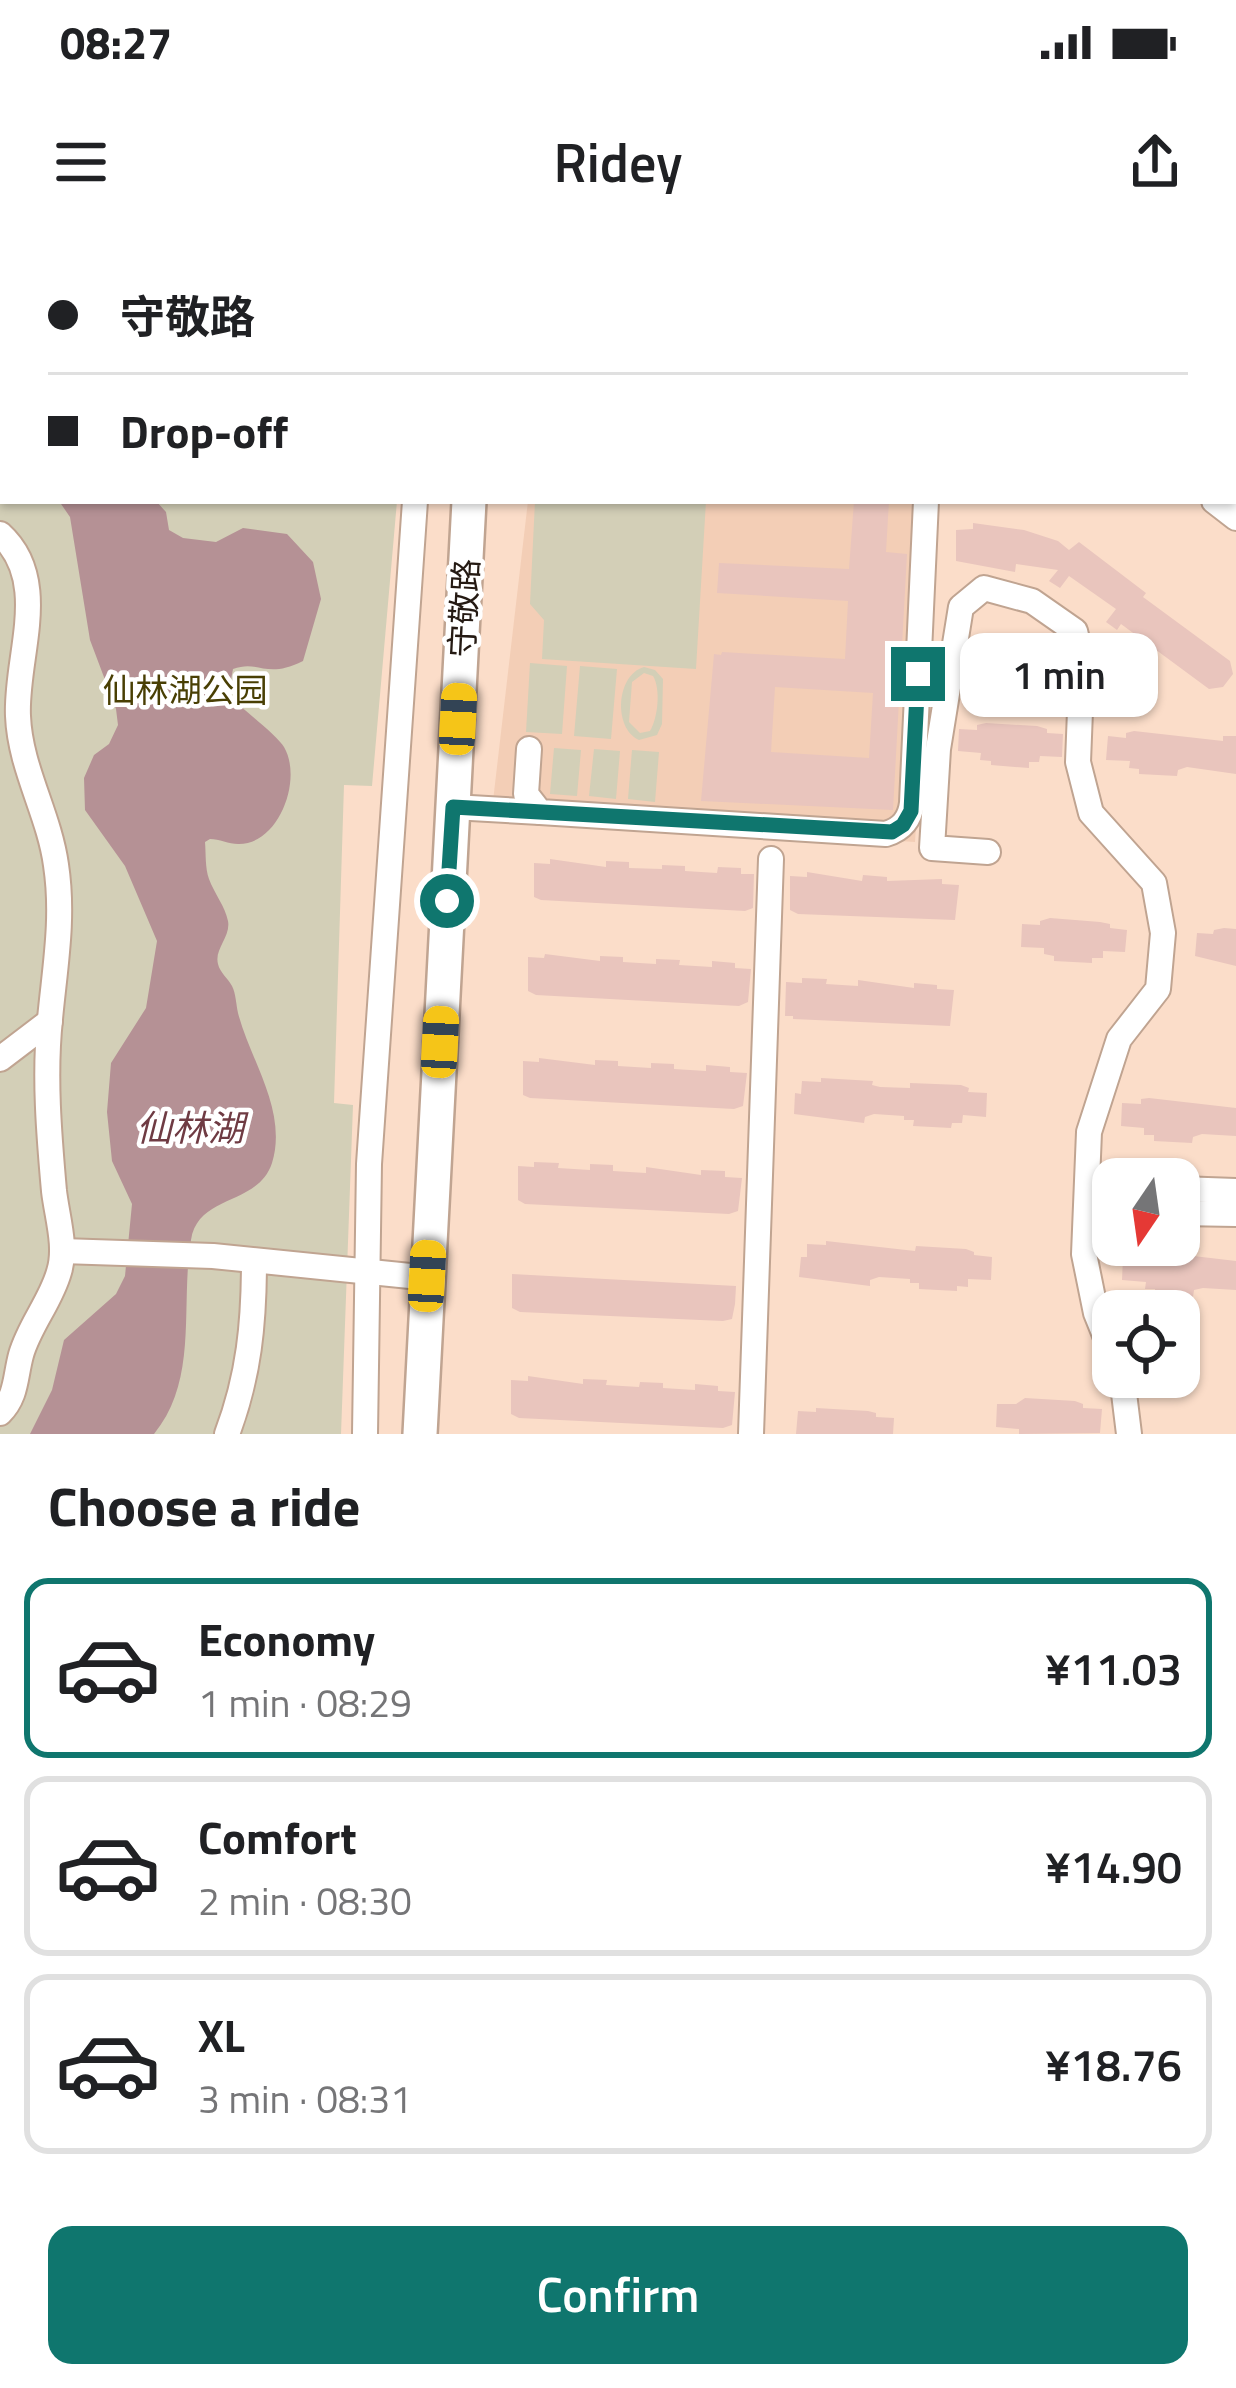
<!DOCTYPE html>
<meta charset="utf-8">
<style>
:root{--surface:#fff;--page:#f6f6f6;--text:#202124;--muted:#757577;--line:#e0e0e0;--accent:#0f766e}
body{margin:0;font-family:"Titillium Web","Noto Sans SC",sans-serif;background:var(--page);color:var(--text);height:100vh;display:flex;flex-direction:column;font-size:45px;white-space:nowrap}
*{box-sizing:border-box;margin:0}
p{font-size:39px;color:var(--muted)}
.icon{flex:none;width:66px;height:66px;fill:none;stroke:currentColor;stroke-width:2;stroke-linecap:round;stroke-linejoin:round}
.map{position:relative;height:1194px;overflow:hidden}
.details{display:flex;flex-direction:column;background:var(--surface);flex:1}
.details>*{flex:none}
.guide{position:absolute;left:0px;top:0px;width:1236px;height:264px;box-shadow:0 3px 9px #0004;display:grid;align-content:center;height:264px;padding:0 48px;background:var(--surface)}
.needle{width:78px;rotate:193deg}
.buttons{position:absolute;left:1092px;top:918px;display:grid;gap:24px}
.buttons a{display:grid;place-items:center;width:108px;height:108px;border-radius:24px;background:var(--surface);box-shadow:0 3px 9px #0004;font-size:60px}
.end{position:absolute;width:54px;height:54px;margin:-27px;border:15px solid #0f766e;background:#fff;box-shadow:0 0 0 6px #fff}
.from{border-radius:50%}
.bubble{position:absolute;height:84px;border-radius:24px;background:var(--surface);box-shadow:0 3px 9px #0004;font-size:39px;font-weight:600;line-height:84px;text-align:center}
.car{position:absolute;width:36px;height:72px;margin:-36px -18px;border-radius:15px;box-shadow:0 0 9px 3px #0007;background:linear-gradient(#f5c518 24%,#345 0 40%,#f5c518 0 76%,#345 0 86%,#f5c518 0)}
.guide b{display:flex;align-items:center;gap:42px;height:114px;font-size:45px}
.guide b+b{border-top:3px solid var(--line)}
.guide i{width:30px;height:30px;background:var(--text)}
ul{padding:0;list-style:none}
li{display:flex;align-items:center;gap:36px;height:180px;margin:0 24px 18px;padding:0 24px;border:6px solid var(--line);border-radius:24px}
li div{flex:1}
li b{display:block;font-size:45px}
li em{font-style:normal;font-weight:600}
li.on{border-color:var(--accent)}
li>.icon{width:108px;height:108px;stroke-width:1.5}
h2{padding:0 48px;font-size:54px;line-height:144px}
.primary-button{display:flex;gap:24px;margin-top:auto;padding:24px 48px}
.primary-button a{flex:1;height:138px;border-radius:24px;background:var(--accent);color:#fff;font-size:48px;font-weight:600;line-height:138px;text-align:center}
.status{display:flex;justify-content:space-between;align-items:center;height:84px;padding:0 60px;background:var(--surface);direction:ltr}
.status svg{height:33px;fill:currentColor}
header{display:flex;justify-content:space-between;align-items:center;height:156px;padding:0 48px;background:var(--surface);font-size:54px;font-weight:600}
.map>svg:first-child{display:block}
.built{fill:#f3ceb6}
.green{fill:#d3cfb7;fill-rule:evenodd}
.water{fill:#b59195}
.building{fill:#e9c5bd;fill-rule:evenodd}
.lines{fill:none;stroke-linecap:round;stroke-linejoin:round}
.minor-casing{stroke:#c0a491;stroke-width:28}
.major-casing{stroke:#c0a491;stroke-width:38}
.minor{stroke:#fff;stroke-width:24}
.major{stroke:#fff;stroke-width:33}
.route{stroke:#0f766e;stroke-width:15}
.labels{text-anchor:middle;stroke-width:9;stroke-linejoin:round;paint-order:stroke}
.street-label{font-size:33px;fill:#251a13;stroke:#fff}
.park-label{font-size:33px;fill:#493f04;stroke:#fff}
.water-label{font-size:36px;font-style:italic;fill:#6f3b43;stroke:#fff}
</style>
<div class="status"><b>08:27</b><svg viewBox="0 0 49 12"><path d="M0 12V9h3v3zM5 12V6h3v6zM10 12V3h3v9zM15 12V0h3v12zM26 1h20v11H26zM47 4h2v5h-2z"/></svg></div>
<header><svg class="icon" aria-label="menu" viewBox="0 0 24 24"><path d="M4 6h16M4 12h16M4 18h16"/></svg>Ridey<svg class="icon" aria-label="share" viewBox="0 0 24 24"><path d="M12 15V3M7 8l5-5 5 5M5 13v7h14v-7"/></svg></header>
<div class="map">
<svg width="1236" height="1194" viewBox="0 0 1236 1194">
<rect width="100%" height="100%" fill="#fbddc9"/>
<polygon class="built" points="528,261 938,261 915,602 504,575 493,561"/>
<g class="green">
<polygon points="0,0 411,0 3,3 3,261 397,261 372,546 344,545 334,863 353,865 341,1194 0,1194"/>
<polygon points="535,261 706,261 696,429 542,419 544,380 530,364"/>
<polygon points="530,423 567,426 562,494 526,492"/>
<polygon points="580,426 617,429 611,499 574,496"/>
<path d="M 644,427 L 655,430 L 663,439 L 662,484 L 657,495 L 639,500 C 613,488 616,435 644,427 ZM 644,433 L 653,436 C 661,449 658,478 650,491 L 640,493 L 629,482 L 632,442 Z"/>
<polygon points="554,508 581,510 577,556 550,554"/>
<polygon points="594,509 620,511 616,559 589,556"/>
<polygon points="632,510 659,512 655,562 628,559"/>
</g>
<path class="water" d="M 59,261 L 156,261 L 166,272 L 169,290 L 183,298 L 216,302 L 243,288 L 287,294 L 313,322 L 321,359 L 303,421 C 265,440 259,419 233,429 L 228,455 C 241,468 277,495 284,507 C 303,539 279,605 238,604 C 229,604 219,599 210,599 L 205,602 C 206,614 205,628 209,639 C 214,653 225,666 228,681 C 231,697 214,709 218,724 C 220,733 228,738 232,746 C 236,754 236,764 238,773 C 250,820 288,871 272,923 C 258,966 198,954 191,1000 C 180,1066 199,1139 154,1194 L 30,1194 L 52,1150 L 64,1100 L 116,1054 L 125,1036 L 132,964 L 112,921 L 107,872 L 111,823 L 146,768 L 157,701 L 125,626 L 85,570 L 84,538 L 94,515 L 109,504 L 118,485 L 116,469 L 90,400 L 70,277 Z"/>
<g class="building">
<path d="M 854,261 L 889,261 L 886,312 L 907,314 L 893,570 L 701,561 L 714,414 L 721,415 L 722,412 L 845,419 L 848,361 L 717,353 L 719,323 L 849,329 ZM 775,447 L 873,453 L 869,518 L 771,512 Z"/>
<polygon points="973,283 1024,290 1058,301 1069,310 1079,302 1146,353 1143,357 1230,421 1233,434 1223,447 1209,449 1121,384 1117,390 1106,382 1116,369 1069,336 1060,348 1049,341 1058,330 1016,324 1015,332 956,321 956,290 973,289"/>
<polygon points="986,483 1037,486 1047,489 1047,493 1063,494 1062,517 1040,516 1039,522 1029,522 1029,528 991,525 991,521 980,520 981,513 958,511 959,489 977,490 977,485"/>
<polygon points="1134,491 1223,501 1223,496 1236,496 1236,534 1187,527 1178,530 1177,536 1139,534 1139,529 1129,528 1130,521 1106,520 1108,496 1126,498 1126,493"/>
<polygon points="550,619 606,627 606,621 629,622 629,628 662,629 662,625 685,626 685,631 717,633 718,627 741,628 741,634 754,634 753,668 745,671 541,660 534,657 534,623 550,624"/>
<polygon points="807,632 862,641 863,635 887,637 887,641 942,639 942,644 959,645 955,680 798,674 790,670 790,636 807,637"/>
<polygon points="1050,678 1100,682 1110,684 1110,688 1127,690 1125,712 1103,711 1103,718 1092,718 1092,723 1054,721 1054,716 1044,714 1044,708 1021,707 1022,684 1040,685 1040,681"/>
<polygon points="1224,688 1236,689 1236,726 1195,716 1197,693 1213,694 1214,690"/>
<polygon points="545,714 600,721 600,716 623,717 623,722 656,724 656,719 680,720 679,725 712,727 712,721 735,723 735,728 751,729 748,762 739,766 536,755 528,751 528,717 544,718"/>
<polygon points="802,738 827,739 826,744 858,746 858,740 914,748 914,743 937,745 937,749 954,750 950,786 793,779 793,776 785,776 786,742 802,743"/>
<polygon points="539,818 595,825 595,820 618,821 618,826 651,828 651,823 674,824 674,829 706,831 706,825 730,827 730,832 747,833 743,866 734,869 530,858 523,855 523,821 539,822"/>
<polygon points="821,838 873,841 872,845 880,847 910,848 910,843 961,845 969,848 968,852 987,853 986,877 963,875 962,883 952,883 951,888 913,886 914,880 904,880 904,876 874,874 865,877 864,883 794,874 795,853 801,854 802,841 821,842"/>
<polygon points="1149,858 1236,868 1236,896 1202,894 1193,897 1192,903 1154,901 1154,895 1144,895 1144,888 1121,886 1122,863 1141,864 1141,859"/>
<polygon points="534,922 559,923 558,928 590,930 590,924 613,925 613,931 646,933 646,927 701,935 701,930 725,931 725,937 742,938 738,971 729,974 525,964 518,960 518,926 534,927"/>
<polygon points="826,1001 915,1011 916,1006 966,1009 974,1012 974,1015 992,1017 991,1040 968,1039 968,1047 957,1046 957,1051 919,1049 919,1043 910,1043 910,1039 879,1037 870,1040 870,1046 799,1037 801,1017 807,1017 807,1004 826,1005"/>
<polygon points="1151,1011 1236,1021 1236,1050 1203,1048 1194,1050 1193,1057 1155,1054 1155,1049 1145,1049 1146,1042 1122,1040 1123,1017 1142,1018 1142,1013"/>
<polygon points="512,1034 736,1046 735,1064 732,1079 723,1081 520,1072 512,1068"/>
<polygon points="528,1136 583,1144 583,1139 607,1140 606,1145 639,1147 640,1142 663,1143 663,1148 695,1150 695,1144 718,1146 718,1151 735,1152 732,1185 723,1188 519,1178 511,1174 511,1140 528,1141"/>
<polygon points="1025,1158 1075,1161 1083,1164 1083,1168 1102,1169 1100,1193 1019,1194 1019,1189 996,1187 997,1164 1016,1164"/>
<polygon points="816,1168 868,1171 876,1173 876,1177 894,1178 893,1194 796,1194 798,1171 816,1172"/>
</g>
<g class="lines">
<defs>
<g id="minor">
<polyline points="747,0 754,3"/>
<polyline points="804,0 811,3"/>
<polyline points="449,3 454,0"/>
<polyline points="1233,250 1236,252"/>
<polyline points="1214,261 1236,278"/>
<path d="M 0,294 C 52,341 15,417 18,476 C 20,528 49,574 56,625 C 64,678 55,726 50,779 C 44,835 49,895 54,951 C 57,977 67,1007 59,1032 C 51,1061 29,1086 21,1115 C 15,1137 17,1156 0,1173"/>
<path d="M 529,509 L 526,554 L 540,572 L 886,594 C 902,589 910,579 912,563 L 926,261"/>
<polyline points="453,567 540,572"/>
<polyline points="988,612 932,608 938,509 961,367 984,348 1032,361 1075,391 1082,420 1078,522 1091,573 1154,643 1163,693 1158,749 1119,799 1089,892 1084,1014 1096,1073 1113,1115"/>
<polyline points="0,819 50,781"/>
<polyline points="1179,949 1236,951"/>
<polyline points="1086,971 1113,972"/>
<polyline points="1179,973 1236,974"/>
<polyline points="62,1011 213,1016 410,1036"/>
<polyline points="1122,1137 1129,1194"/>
<path d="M 227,1194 C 249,1136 254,1083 254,1021"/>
<polyline points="365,1194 369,924 415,261"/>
<polyline points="751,1194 771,619"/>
</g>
<g id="major">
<polyline points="484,3 484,0"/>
<polyline points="420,1194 469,261"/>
</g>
</defs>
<use href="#minor" class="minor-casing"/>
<use href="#major" class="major-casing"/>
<use href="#minor" class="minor"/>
<use href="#major" class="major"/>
</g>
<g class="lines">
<polyline class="route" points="447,661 453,567 892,592 903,585 911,571 918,434"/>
</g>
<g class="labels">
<g class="street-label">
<text transform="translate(464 368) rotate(-87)" y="12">守敬路</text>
</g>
<g class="park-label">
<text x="185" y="462">仙林湖公园</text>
</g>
<g class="water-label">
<text x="190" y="901">仙林湖</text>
</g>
</g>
</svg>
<div class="buttons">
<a><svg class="needle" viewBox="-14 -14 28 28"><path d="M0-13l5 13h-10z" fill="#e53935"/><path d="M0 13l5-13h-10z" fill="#757577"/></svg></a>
<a><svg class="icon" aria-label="locate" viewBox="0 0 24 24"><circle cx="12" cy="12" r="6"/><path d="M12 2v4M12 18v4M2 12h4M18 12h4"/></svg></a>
</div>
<i class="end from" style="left:447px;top:661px"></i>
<i class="end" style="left:918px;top:434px"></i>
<div class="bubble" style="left:960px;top:393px;width:198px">1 min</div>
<i class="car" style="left:458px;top:479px;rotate:3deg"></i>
<i class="car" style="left:440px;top:802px;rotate:3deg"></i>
<i class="car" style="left:427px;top:1036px;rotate:3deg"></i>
<div class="guide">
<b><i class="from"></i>守敬路</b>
<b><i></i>Drop-off</b>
</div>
</div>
<section class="details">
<h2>Choose a ride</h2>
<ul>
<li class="on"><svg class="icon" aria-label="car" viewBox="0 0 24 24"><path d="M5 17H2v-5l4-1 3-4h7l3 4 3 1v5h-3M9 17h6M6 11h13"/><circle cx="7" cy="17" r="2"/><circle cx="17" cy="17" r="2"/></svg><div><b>Economy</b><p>1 min · 08:29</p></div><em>¥11.03</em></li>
<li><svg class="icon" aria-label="car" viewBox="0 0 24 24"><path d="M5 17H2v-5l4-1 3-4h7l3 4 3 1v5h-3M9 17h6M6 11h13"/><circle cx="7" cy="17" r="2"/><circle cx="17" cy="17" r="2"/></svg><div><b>Comfort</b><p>2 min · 08:30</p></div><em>¥14.90</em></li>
<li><svg class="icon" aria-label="car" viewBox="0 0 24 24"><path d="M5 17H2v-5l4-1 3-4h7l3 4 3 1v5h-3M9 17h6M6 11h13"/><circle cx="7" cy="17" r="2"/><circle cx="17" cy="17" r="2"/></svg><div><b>XL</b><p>3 min · 08:31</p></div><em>¥18.76</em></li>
</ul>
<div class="primary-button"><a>Confirm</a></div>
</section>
